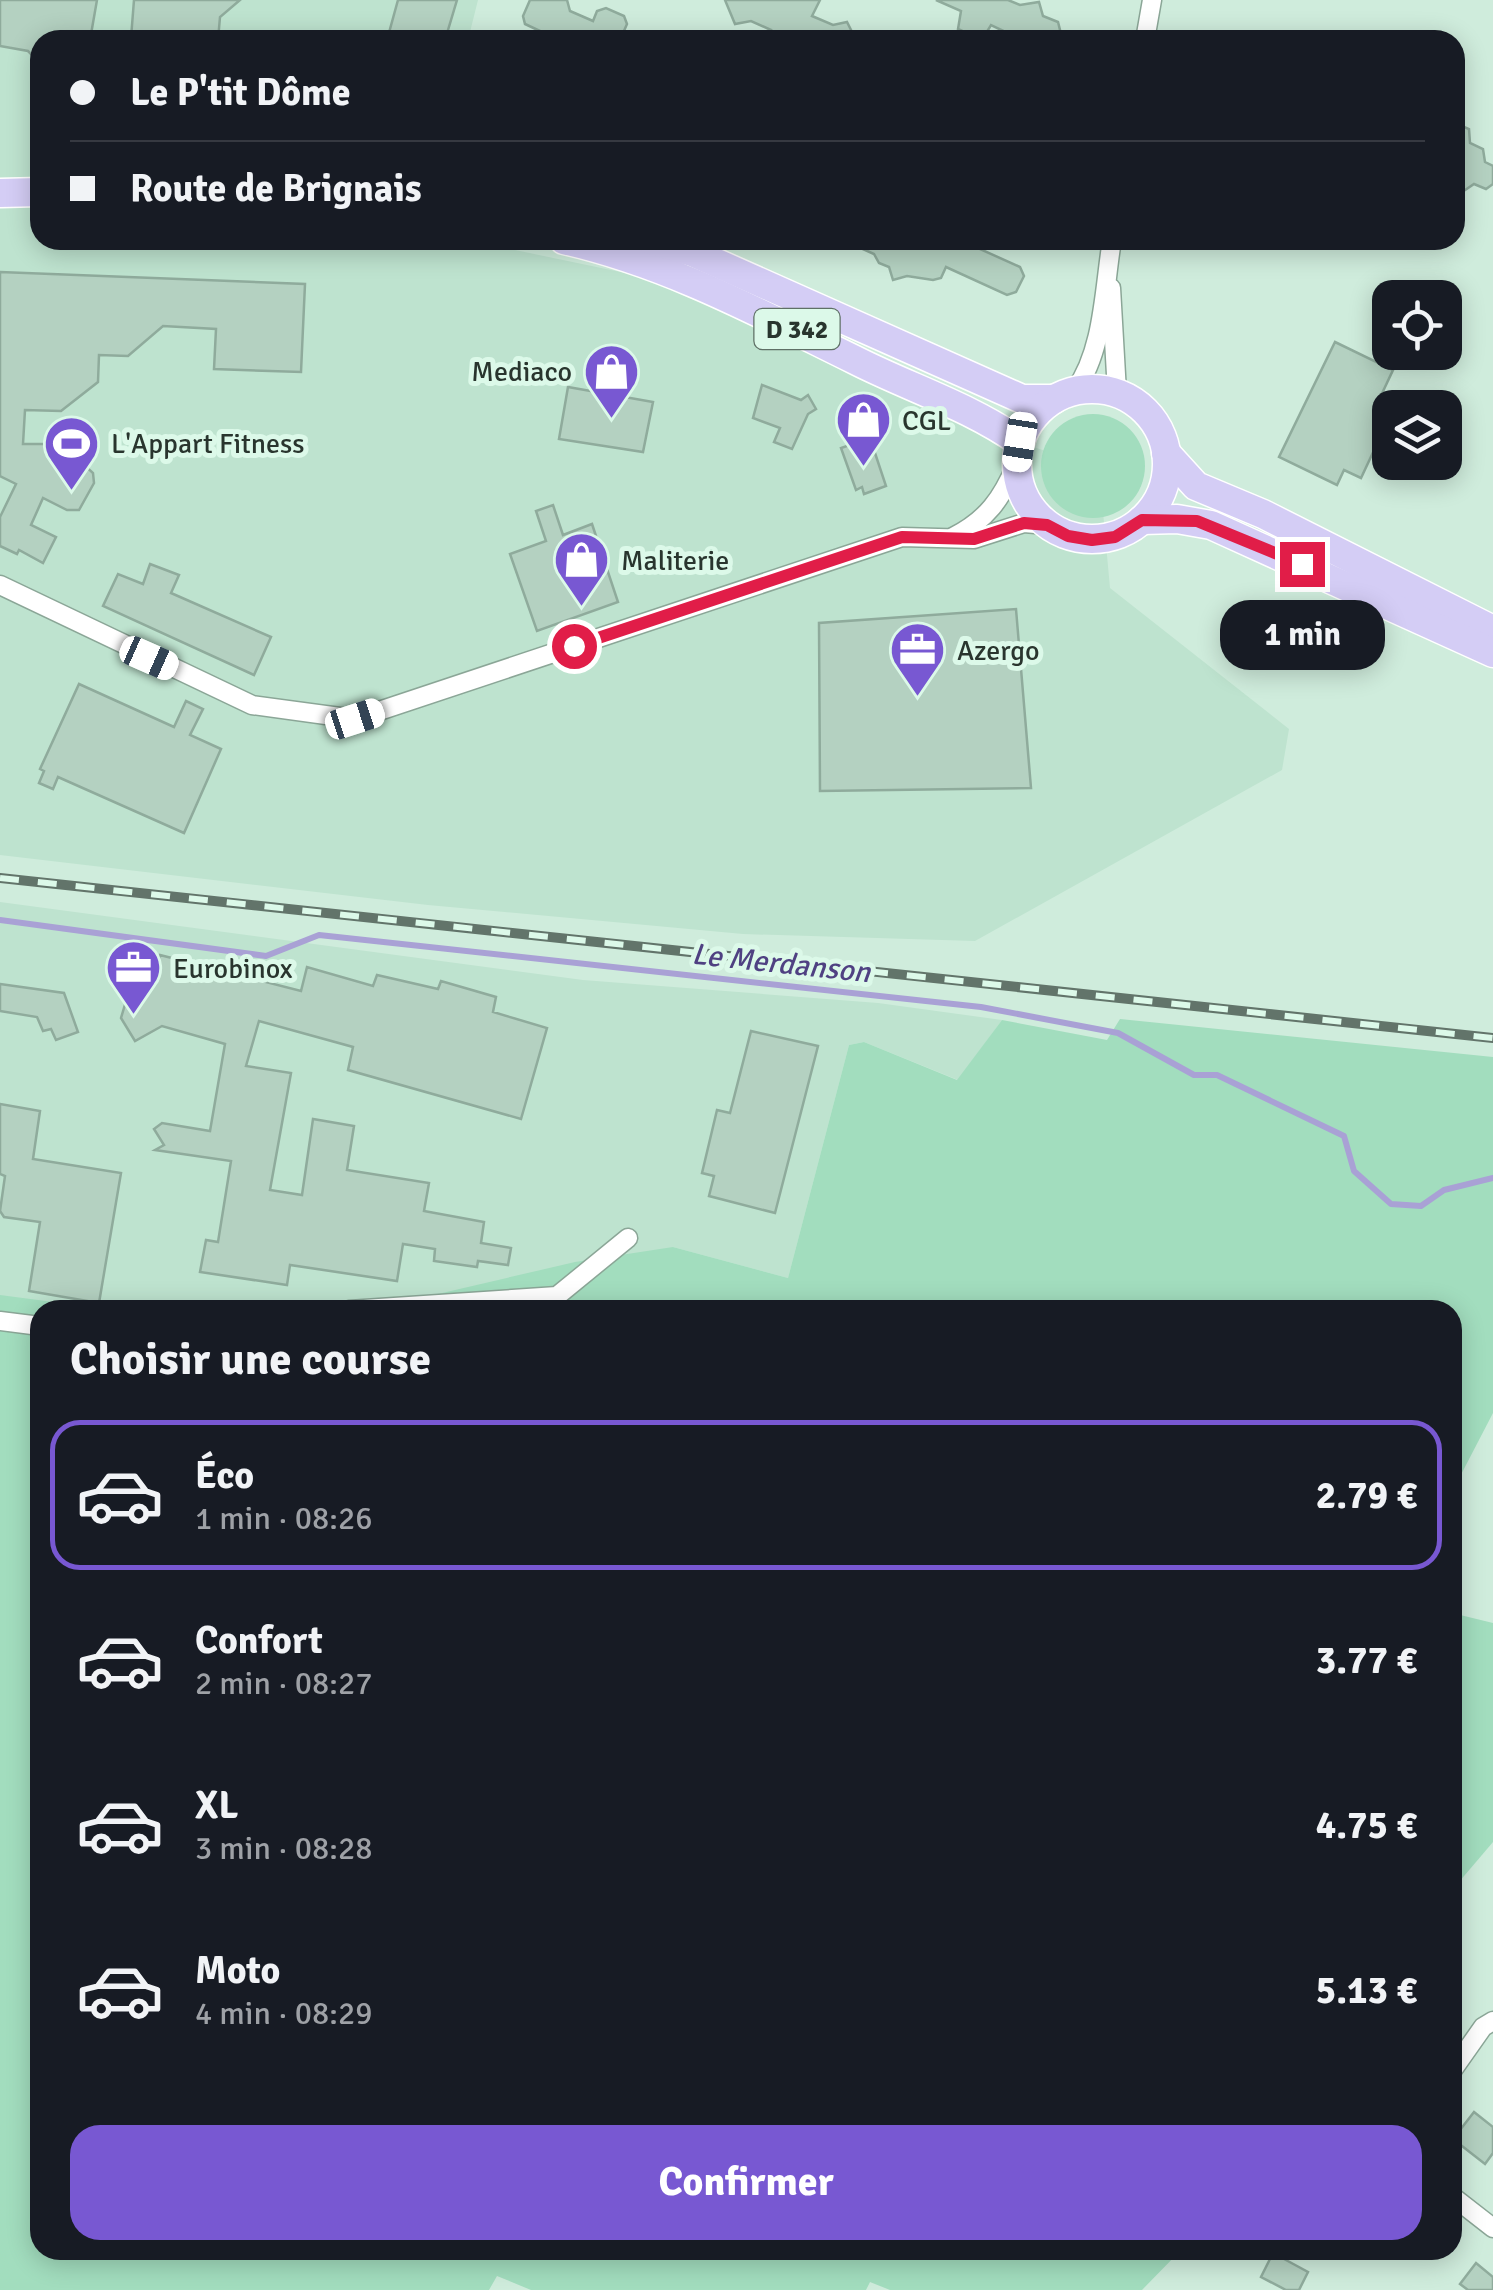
<!DOCTYPE html>
<html lang="fr">
<meta charset="utf-8">
<style>
:root{--surface:#171b24;--page:#242831;--text:#f1f3f6;--muted:#9ea1a6;--line:#363941;--accent:#7858d2}
body{margin:0;font-family:Signika,sans-serif;background:var(--page);color:var(--text);height:100vh;display:flex;flex-direction:column;font-size:38px;white-space:nowrap}
*{box-sizing:border-box;margin:0}
p{font-size:32px;color:var(--muted)}
.icon{flex:none;width:55px;height:55px;fill:none;stroke:currentColor;stroke-width:2;stroke-linecap:round;stroke-linejoin:round}
.map{position:relative;flex:1;overflow:hidden}
.details{position:absolute;left:30px;top:1300px;width:1432px;height:960px;display:flex;flex-direction:column;background:var(--surface);border-radius:30px;box-shadow:0 5px 25px #0003}
.details>*{flex:none}
.guide{position:absolute;left:30px;top:30px;width:1435px;height:220px;border-radius:30px;box-shadow:0 5px 25px #0003;display:grid;align-content:center;height:220px;padding:0 40px;background:var(--surface)}
.fabs{position:absolute;left:1372px;top:280px;display:grid;gap:20px}
.fabs a{display:grid;place-items:center;width:90px;height:90px;border-radius:20px;background:var(--surface);box-shadow:0 5px 25px #0003;font-size:50px}
.end{position:absolute;width:45px;height:45px;margin:-22px;border:12px solid #e11d48;background:#fff;box-shadow:0 0 0 5px #fff}
.from{border-radius:50%}
.bubble{position:absolute;height:70px;border-radius:30px;background:var(--surface);box-shadow:0 5px 25px #0003;font-size:32px;font-weight:700;line-height:70px;text-align:center}
.car{position:absolute;width:30px;height:60px;margin:-30px -15px;border-radius:12px;box-shadow:0 0 8px 2px #0007;background:linear-gradient(#fff 24%,#345 0 40%,#fff 0 76%,#345 0 86%,#fff 0)}
.guide b{display:flex;align-items:center;gap:35px;height:95px;font-size:38px}
.guide b+b{border-top:2px solid var(--line)}
.guide i{width:25px;height:25px;background:var(--text)}
ul{padding:0;list-style:none}
li{display:flex;align-items:center;gap:30px;height:150px;margin:0 20px 15px;padding:0 20px;border:5px solid transparent;border-radius:30px}
li div{flex:1}
li b{display:block;font-size:38px}
li em{font-style:normal;font-weight:700}
li.selected{border-color:var(--accent)}
li>.icon{width:90px;height:90px;stroke-width:1.5}
h2{padding:0 40px;font-size:45px;line-height:120px}
.cta{display:flex;gap:20px;margin-top:auto;padding:20px 40px}
.cta a{flex:1;height:115px;border-radius:30px;background:var(--accent);color:#fff;font-size:40px;font-weight:700;line-height:115px;text-align:center}
.map>svg:first-child{display:block}
.built{fill:#bee3cf}
.green{fill:#a2ddbe}
.lines{fill:none;stroke-linecap:round;stroke-linejoin:round}
.stream{stroke:#a9a1d5;stroke-width:6}
.building{fill:#b4d1c1;stroke:#8fab9c;stroke-width:2.5}
.street-casing{stroke:#8ba697;stroke-width:21}
.primary-casing{stroke:#fff;stroke-width:31}
.street{stroke:#fff;stroke-width:18}
.primary{stroke:#d4cdf5;stroke-width:28}
.rail-casing{stroke:#62746a;stroke-width:10}
.rail{stroke:#dcf9e9;stroke-width:6;stroke-dasharray:19;stroke-linecap:butt}
.route{stroke:#e11d48;stroke-width:12}
.labels{text-anchor:middle;stroke-width:10;stroke-linejoin:round;paint-order:stroke}
.shield{fill:#dcf9e9;stroke:#5f7066;stroke-width:2.5}
.shield-label{font-size:25px;font-weight:bold;fill:#29352e}
.poi-label{font-size:28px;fill:#29352e;stroke:#dcf9e9;text-anchor:start}
.water-label{font-size:30px;font-style:italic;fill:#4f4182;stroke:#dcf9e9}
</style>
<div class="map">
<svg width="1493" height="2290" viewBox="0 0 1493 2290">
<rect width="100%" height="100%" fill="#cfecdc"/>
<g class="built">
<polygon points="0,0 478,0 468,40 40,40 40,240 467,240 654,279 949,420 1099,468 1110,588 1289,729 1282,770 975,941 743,934 428,905 0,855"/>
<polygon points="0,902 583,980 878,1003 1002,1020 958,1080 864,1042 849,1045 788,1278 673,1247 579,1310 120,1310 0,1297"/>
</g>
<g class="green">
<circle cx="1093" cy="466" r="52"/>
<polygon points="1120,1019 1493,1057 1493,1413 1453,1490 1452,1310 369,1310 575,1262 673,1247 788,1278 849,1045 864,1042 957,1080 1002,1020 1107,1040"/>
<polygon points="0,1295 114,1310 40,1310 40,2250 1181,2250 1142,2290 890,2290 870,2282 866,2290 531,2290 497,2276 489,2290 0,2290"/>
<polygon points="1452,1613 1493,1623 1493,1842 1453,1889"/>
</g>
<g class="lines">
<polyline class="stream" points="0,920 266,956 319,935 981,1007 1118,1033 1194,1075 1217,1075 1344,1136 1354,1171 1391,1204 1421,1206 1444,1190 1493,1178"/>
</g>
<g class="building">
<polygon points="0,0 97,0 90,40 40,40 40,63 28,51 0,46"/>
<polygon points="134,0 240,0 220,17 218,40 131,38"/>
<polygon points="398,0 457,0 445,40 387,40"/>
<polygon points="530,0 567,0 570,11 593,21 597,11 606,8 624,16 627,24 620,40 543,40 540,31 525,24 523,16"/>
<polygon points="725,0 820,0 812,16 833,25 847,22 856,40 767,40 771,30 751,21 735,24"/>
<polygon points="936,0 1008,0 1020,5 1039,2 1043,16 1058,22 1060,30 1056,40 1015,40 1012,35 991,25 985,35 977,38 958,29 961,11"/>
<polygon points="1455,123 1469,129 1470,143 1483,149 1485,162 1493,166 1493,184 1486,189 1474,184 1455,197"/>
<polygon points="843,240 960,240 1020,267 1024,276 1016,292 1007,295 946,267 941,278 933,280 907,276 893,280 889,267 879,263 874,254"/>
<polygon points="0,272 305,284 301,372 214,369 216,329 163,326 128,356 99,355 98,382 61,411 25,410 23,444 62,444 93,473 94,483 79,510 67,510 43,498 31,525 56,537 43,563 19,550 17,554 0,546 0,517 16,484 0,476"/>
<polygon points="1335,342 1393,370 1378,402 1390,408 1386,424 1390,440 1376,446 1361,478 1344,470 1337,485 1279,457"/>
<polygon points="762,385 801,400 808,395 816,409 808,414 792,449 774,442 780,428 753,418"/>
<polygon points="568,387 653,402 643,452 559,439"/>
<polygon points="870,438 886,486 864,494 862,487 856,490 841,448"/>
<polygon points="553,505 563,535 592,524 618,602 537,631 510,554 546,541 536,511"/>
<polygon points="150,564 179,575 171,593 271,637 254,675 103,606 118,574 143,584"/>
<polygon points="1016,609 1031,788 820,791 819,623"/>
<polygon points="79,684 174,727 186,701 203,709 190,735 221,749 184,833 58,777 53,789 39,783 44,771 40,769"/>
<polygon points="160,955 301,991 307,967 373,986 377,975 438,989 441,981 496,997 493,1012 547,1028 521,1119 348,1070 353,1047 259,1021 246,1066 291,1073 270,1190 302,1195 313,1119 354,1126 347,1170 429,1183 424,1211 484,1222 481,1243 511,1248 508,1265 478,1261 477,1267 434,1261 435,1249 403,1244 397,1281 290,1265 287,1285 200,1272 206,1240 218,1242 231,1161 155,1150 164,1145 154,1129 162,1123 210,1131 225,1044 162,1026 135,1041 121,1018 132,981 149,987"/>
<polygon points="0,984 64,993 78,1032 56,1040 51,1029 43,1031 37,1017 0,1011"/>
<polygon points="751,1031 818,1046 775,1213 709,1196 714,1176 702,1173 717,1110 730,1113"/>
<polygon points="0,1104 40,1111 33,1159 121,1173 99,1303 29,1291 40,1222 4,1217 0,1211 5,1176 0,1174"/>
<polygon points="1474,2112 1493,2127 1493,2153 1485,2164 1453,2139"/>
<polygon points="1273,2253 1308,2272 1299,2290 1286,2290 1261,2277"/>
<polygon points="1476,2263 1493,2277 1493,2290 1468,2290 1460,2284"/>
</g>
<g class="lines">
<defs>
<g id="street">
<polyline points="1145,40 1152,0"/>
<polyline points="1111,288 1117,392"/>
<path d="M 1075,390 C 1104,350 1104,288 1112,240"/>
<path d="M 953,537 C 987,520 1002,498 1016,465"/>
<polyline points="0,585 252,705 355,719 902,537 974,539 1024,523 1047,525"/>
<polyline points="349,1310 557,1296 628,1238"/>
<polyline points="0,1321 40,1326"/>
<polyline points="1452,2071 1483,2027 1493,2021"/>
<polyline points="1452,2196 1493,2228"/>
</g>
<g id="primary">
<polyline points="0,193 40,192"/>
<path d="M 564,240 C 669,264 759,313 855,360 C 910,388 969,406 1020,442"/>
<polyline points="651,240 692,252 1022,399 1054,399"/>
<circle cx="1092" cy="464" r="75"/>
<polyline points="1166,453 1196,486 1263,514 1493,630"/>
<polyline points="1142,520 1177,519 1211,525 1493,653"/>
</g>
</defs>
<use href="#street" class="street-casing"/>
<use href="#primary" class="primary-casing"/>
<use href="#street" class="street"/>
<use href="#primary" class="primary"/>
<defs>
<polyline id="rail" points="0,878 1493,1038"/>
</defs>
<use href="#rail" class="rail-casing"/>
<use href="#rail" class="rail"/>
</g>
<g class="lines">
<polyline class="route" points="574,646 902,537 974,539 1024,523 1047,525 1068,536 1092,540 1115,537 1142,520 1197,521 1302,564"/>
</g>
<defs>
<symbol id="shop-pin" viewBox="-11 -11 22 30"><path d="M0 17L-7.5 6A9.5 9.5 0 1 1 7.5 6Z" fill="#7858d2" stroke="#dcf9e9"/><path d="M-5-2.5h2.3a2.7 3.5 0 0 1 5.4 0H5L5.5 6h-11ZM-1.5-2.5h3a1.5 2.3 0 0 0-3 0Z" fill="#fff"/></symbol>
<symbol id="stadium-pin" viewBox="-11 -11 22 30"><path d="M0 17L-7.5 6A9.5 9.5 0 1 1 7.5 6Z" fill="#7858d2" stroke="#dcf9e9"/><path d="M0-5a6.5 5 0 1 0 0 10a6.5 5 0 1 0 0-10ZM-3.5-1.8h7v3.6h-7Z" fill="#fff"/></symbol>
<symbol id="office-pin" viewBox="-11 -11 22 30"><path d="M0 17L-7.5 6A9.5 9.5 0 1 1 7.5 6Z" fill="#7858d2" stroke="#dcf9e9"/><path d="M-6-3h4V-5.5h4V-3h4V5H-6ZM-1-4.5V-3h2v-1.5ZM-6 0V1H6V0Z" fill="#fff"/></symbol>
</defs>
<g fill-rule="evenodd">
<use href="#shop-pin" x="580" y="340" width="63" height="86"/>
<use href="#shop-pin" x="832" y="388" width="63" height="86"/>
<use href="#stadium-pin" x="40" y="412" width="63" height="86"/>
<use href="#shop-pin" x="550" y="528" width="63" height="86"/>
<use href="#office-pin" x="886" y="618" width="63" height="86"/>
<use href="#office-pin" x="102" y="936" width="63" height="86"/>
</g>
<g class="labels">
<rect class="shield" x="754.5" y="309" width="85" height="40" rx="8"/>
<g class="shield-label">
<text x="797" y="338">D 342</text>
</g>
<g class="poi-label">
<text x="572" y="381" text-anchor="end">Mediaco</text>
<text x="902" y="430">CGL</text>
<text x="111" y="453">L'Appart Fitness</text>
<text x="621" y="570">Maliterie</text>
<text x="957" y="660">Azergo</text>
<text x="173" y="978">Eurobinox</text>
</g>
<g class="water-label">
<text transform="translate(781 963) rotate(6)" y="10">Le Merdanson</text>
</g>
</g>
</svg>
<div class="fabs">
<a><svg class="icon" aria-label="locate" viewBox="0 0 24 24"><circle cx="12" cy="12" r="6"/><path d="M12 2v4M12 18v4M2 12h4M18 12h4"/></svg></a>
<a><svg class="icon" aria-label="layers" viewBox="0 0 24 24"><path d="M12 4l9 5-9 5-9-5zM3 14l9 5 9-5"/></svg></a>
</div>
<i class="end from" style="left:574px;top:646px"></i>
<i class="end" style="left:1302px;top:564px"></i>
<div class="bubble" style="left:1220px;top:600px;width:165px">1 min</div>
<i class="car" style="left:1020px;top:442px;rotate:189deg"></i>
<i class="car" style="left:149px;top:658px;rotate:114deg"></i>
<i class="car" style="left:355px;top:719px;rotate:72deg"></i>
<div class="guide">
<b><i class="from"></i>Le P'tit Dôme</b>
<b><i></i>Route de Brignais</b>
</div>
<section class="details">
<h2>Choisir une course</h2>
<ul>
<li class="selected"><svg class="icon" aria-label="car" viewBox="0 0 24 24"><path d="M5 17H2v-5l4-1 3-4h7l3 4 3 1v5h-3M9 17h6M6 11h13"/><circle cx="7" cy="17" r="2"/><circle cx="17" cy="17" r="2"/></svg><div><b>Éco</b><p>1 min · 08:26</p></div><em>2.79 €</em></li>
<li><svg class="icon" aria-label="car" viewBox="0 0 24 24"><path d="M5 17H2v-5l4-1 3-4h7l3 4 3 1v5h-3M9 17h6M6 11h13"/><circle cx="7" cy="17" r="2"/><circle cx="17" cy="17" r="2"/></svg><div><b>Confort</b><p>2 min · 08:27</p></div><em>3.77 €</em></li>
<li><svg class="icon" aria-label="car" viewBox="0 0 24 24"><path d="M5 17H2v-5l4-1 3-4h7l3 4 3 1v5h-3M9 17h6M6 11h13"/><circle cx="7" cy="17" r="2"/><circle cx="17" cy="17" r="2"/></svg><div><b>XL</b><p>3 min · 08:28</p></div><em>4.75 €</em></li>
<li><svg class="icon" aria-label="car" viewBox="0 0 24 24"><path d="M5 17H2v-5l4-1 3-4h7l3 4 3 1v5h-3M9 17h6M6 11h13"/><circle cx="7" cy="17" r="2"/><circle cx="17" cy="17" r="2"/></svg><div><b>Moto</b><p>4 min · 08:29</p></div><em>5.13 €</em></li>
</ul>
<div class="cta"><a>Confirmer</a></div>
</section>
</div>
